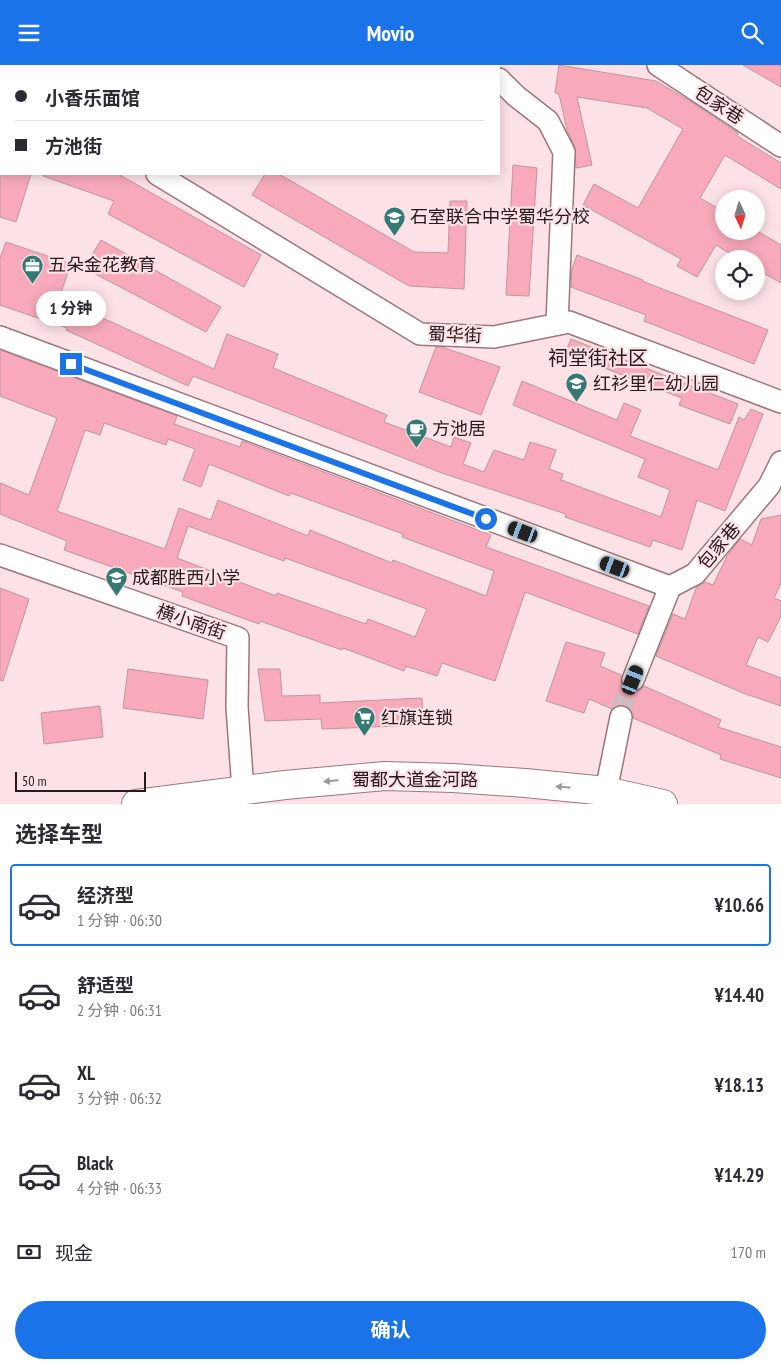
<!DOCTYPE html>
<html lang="zh">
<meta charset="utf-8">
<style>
:root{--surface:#fff;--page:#f7f7f7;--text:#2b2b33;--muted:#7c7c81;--line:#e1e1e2;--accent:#1a73e8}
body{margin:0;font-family:"PT Sans Narrow","Noto Sans SC",sans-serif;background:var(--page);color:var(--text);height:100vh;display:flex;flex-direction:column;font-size:19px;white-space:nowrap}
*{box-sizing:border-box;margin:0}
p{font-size:16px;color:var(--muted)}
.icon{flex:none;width:28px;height:28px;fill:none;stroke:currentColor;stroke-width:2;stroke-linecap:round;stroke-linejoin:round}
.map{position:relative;height:739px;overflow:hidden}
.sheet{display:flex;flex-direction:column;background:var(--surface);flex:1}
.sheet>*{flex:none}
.banner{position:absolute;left:0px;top:0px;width:500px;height:110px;box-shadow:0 2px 12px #0003;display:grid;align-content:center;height:110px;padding:0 15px;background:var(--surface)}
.needle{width:32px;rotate:176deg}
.buttons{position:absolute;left:715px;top:125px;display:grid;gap:10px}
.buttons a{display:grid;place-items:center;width:50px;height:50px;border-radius:50%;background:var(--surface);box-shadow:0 2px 12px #0003;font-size:25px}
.scale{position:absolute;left:15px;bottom:12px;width:131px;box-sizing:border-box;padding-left:5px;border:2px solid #28191c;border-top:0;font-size:14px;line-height:18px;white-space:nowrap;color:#28191c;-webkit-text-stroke:4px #fce1e6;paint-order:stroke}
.end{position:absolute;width:22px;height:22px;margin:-11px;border:6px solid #1a73e8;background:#fff;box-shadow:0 0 0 2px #fff}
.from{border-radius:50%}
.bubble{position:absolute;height:35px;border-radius:18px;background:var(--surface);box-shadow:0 2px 12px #0003;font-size:16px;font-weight:700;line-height:35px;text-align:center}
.car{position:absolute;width:15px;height:30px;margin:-15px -8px;border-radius:6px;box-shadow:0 0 4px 1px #0007;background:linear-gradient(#222 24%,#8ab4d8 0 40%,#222 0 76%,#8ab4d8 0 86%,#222 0)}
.banner b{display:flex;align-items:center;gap:18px;height:48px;font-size:19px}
.banner b+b{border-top:1px solid var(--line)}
.banner i{width:12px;height:12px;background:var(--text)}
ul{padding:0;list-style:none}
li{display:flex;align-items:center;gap:15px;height:82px;margin:0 10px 8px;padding:0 5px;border:2px solid transparent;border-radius:5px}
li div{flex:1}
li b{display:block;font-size:19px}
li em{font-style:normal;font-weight:700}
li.selected{border-color:var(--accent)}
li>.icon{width:45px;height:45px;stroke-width:1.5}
h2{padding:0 15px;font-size:22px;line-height:60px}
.pay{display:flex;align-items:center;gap:12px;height:55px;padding:0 15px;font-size:19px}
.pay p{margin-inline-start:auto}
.action{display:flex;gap:10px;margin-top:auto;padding:10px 15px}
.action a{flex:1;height:58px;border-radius:30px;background:var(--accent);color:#fff;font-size:20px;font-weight:700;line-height:58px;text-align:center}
header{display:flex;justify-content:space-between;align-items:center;height:65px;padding:0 15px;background:var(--accent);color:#fff;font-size:22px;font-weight:700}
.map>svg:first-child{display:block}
.green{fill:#f5d5b6}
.building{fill:#f8aaba;stroke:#c0969e;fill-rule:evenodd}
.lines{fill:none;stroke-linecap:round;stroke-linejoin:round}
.minor-tunnel{stroke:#d2b9be;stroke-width:21;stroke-dasharray:21 11;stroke-linecap:butt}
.minor-casing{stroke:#9d757d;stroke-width:24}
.major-casing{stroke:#9d757d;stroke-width:30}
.minor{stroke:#fff;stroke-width:21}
.major{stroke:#fff;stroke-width:28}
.oneway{fill:#9e9899}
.route{stroke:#1a73e8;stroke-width:6}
.labels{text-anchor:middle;stroke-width:4.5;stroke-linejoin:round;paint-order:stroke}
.street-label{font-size:18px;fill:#28191c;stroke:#fce1e6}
.poi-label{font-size:18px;fill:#28191c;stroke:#fce1e6;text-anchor:start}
.quarter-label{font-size:20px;fill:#28191c;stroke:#fce1e6}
</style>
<header><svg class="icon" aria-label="menu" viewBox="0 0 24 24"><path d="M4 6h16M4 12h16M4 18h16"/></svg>Movio<svg class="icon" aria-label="search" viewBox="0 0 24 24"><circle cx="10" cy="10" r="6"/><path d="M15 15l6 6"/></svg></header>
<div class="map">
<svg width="781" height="739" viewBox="0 0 781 739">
<rect width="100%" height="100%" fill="#fce1e6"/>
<polygon class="green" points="14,0 205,0 207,1 16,1"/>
<g class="building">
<polygon points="559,0 656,16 693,38 738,68 737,71 781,98 781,124 725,90 700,133 724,147 724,166 757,166 781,180 781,218 756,204 756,194 739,194 716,180 697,212 677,201 681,194 583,140 594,119 638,143 683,64 647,43 577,32 592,100 576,103 575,82 567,65 559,29 555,28"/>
<polygon points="743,0 781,0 781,22"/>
<polygon points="513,100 537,103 529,231 506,230"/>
<polygon points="0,109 31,109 16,157 0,152"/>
<polygon points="44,109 118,109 261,190 244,222 108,149 114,136 43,111"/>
<polygon points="265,109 279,109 414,187 448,188 450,136 467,136 464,224 409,221 252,130"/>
<polygon points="101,175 221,242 206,267 84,203"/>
<polygon points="6,177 71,199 59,233 214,304 227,269 278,289 273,303 387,350 384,357 451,382 454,372 471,378 463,399 484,407 494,385 524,395 530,377 556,385 549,404 563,409 561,415 661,452 670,425 638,412 645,394 513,340 522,316 617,355 624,338 641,345 630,371 718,405 739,352 744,355 751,344 763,349 725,446 697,435 682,485 653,475 650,482 565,452 566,449 442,408 193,311 188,321 66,265 67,263 0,240 0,193"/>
<polygon points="577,190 643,215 642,216 768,265 754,299 644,256 646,250 571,222 572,204"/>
<polygon points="571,274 738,339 730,359 679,340 682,333 565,288"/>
<polygon points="436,282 442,282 500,302 481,350 419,327"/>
<path d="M 0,285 L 177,351 L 174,359 L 240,382 L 242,376 L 491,470 L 486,482 L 649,541 L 638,569 L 525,527 L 495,616 L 442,598 L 437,611 L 406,601 L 404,606 L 343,583 L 342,585 L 260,556 L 259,559 L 182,531 L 183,527 L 64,485 L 67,476 L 0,449 L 0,418 L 29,430 L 57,353 L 0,331 ZM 104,358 L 166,380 L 168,374 L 195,384 L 183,415 L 201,422 L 209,399 L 289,431 L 291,428 L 403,469 L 402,472 L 494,506 L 486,531 L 393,495 L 392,498 L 310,465 L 308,471 L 218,435 L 211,455 L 179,443 L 165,484 L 57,446 L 85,365 L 100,370 ZM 188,461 L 284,496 L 285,493 L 427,544 L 415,572 L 368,554 L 366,559 L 277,528 L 276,531 L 177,493 Z"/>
<polygon points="781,450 781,518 774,533 781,536 781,551 768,577 758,572 746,600 781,613 781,641 743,628 656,591 673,549 685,554 696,523 705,517 713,520 727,491 740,474 752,480 761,454"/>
<polygon points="0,523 29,534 3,616 0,615"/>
<polygon points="566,577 605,588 600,601 621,610 621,617 624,623 628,626 635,627 640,625 644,621 721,655 718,662 781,682 781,713 720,694 721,690 633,653 633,648 630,643 624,640 618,640 612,644 589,634 584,648 546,636"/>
<polygon points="128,604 208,615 203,654 123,643"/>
<polygon points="258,604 280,604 282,631 320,630 320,638 422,633 423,660 322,664 321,654 265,656"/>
<polygon points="100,641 103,672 44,679 41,648"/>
</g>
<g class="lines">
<polyline class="minor-tunnel" points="621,652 624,637 633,615"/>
<defs>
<g id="minor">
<polyline points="485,0 486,1"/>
<polyline points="658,0 781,81"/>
<polyline points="499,14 516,31 548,56 564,87 557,259"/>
<polyline points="0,32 1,33"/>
<polyline points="157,109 420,269 494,272 569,257 781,337"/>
<polyline points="0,272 670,522"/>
<polyline points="0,490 238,573 237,642 243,725"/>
<polyline points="633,615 670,522 695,509 769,421 781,397"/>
<polyline points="606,726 621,652"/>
</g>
<polyline id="major" points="136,739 285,720 385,711 453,713 525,718 606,726 663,739"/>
</defs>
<use href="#minor" class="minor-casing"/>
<use href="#major" class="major-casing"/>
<use href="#minor" class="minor"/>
<use href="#major" class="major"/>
</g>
<defs><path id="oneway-solid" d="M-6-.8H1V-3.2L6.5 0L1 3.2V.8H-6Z" transform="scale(1.25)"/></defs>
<g class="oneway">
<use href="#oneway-solid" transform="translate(331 716) rotate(175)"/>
<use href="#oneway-solid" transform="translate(563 722) rotate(-174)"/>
</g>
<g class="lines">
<polyline class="route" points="71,299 486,454"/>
</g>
<defs>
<symbol id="school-pin" viewBox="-11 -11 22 30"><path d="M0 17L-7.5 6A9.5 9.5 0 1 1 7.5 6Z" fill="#337a72" stroke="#fce1e6"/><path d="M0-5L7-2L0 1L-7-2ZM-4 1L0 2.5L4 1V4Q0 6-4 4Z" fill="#fff"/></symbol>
<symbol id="office-pin" viewBox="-11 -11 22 30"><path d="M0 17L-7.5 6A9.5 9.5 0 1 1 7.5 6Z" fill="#337a72" stroke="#fce1e6"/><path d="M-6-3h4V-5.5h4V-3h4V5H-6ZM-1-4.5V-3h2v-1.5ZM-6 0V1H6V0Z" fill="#fff"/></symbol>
<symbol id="cafe-pin" viewBox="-11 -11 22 30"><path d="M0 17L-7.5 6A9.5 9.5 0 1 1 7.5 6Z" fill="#337a72" stroke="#fce1e6"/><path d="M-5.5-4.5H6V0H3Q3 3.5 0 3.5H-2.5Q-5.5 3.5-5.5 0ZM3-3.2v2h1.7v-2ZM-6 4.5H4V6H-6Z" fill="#fff"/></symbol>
<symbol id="supermarket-pin" viewBox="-11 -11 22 30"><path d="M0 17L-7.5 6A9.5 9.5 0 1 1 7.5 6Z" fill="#337a72" stroke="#fce1e6"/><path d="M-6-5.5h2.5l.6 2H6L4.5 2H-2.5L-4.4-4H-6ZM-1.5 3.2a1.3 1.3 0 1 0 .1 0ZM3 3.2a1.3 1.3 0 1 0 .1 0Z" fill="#fff"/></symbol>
</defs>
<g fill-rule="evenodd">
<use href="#school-pin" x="382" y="140" width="25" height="34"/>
<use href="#office-pin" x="20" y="188" width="25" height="34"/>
<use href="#school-pin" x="564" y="306" width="25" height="34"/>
<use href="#cafe-pin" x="404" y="352" width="25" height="34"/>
<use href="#school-pin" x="104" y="500" width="25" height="34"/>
<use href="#supermarket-pin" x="352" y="640" width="25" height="34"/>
</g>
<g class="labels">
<g class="street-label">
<text transform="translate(719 40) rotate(33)" y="6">包家巷</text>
<text transform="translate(455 270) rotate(2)" y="6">蜀华街</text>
<text transform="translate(719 481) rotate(-50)" y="6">包家巷</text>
<text transform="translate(191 557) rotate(19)" y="6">横小南街</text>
<text x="415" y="721">蜀都大道金河路</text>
</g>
<g class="poi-label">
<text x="410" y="158">石室联合中学蜀华分校</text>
<text x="48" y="206">五朵金花教育</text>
<text x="593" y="325">红衫里仁幼儿园</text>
<text x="432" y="370">方池居</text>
<text x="132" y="519">成都胜西小学</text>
<text x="381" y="659">红旗连锁</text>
</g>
<g class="quarter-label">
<text x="598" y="300">祠堂街社区</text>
</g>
</g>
</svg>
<div class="buttons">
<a><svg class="needle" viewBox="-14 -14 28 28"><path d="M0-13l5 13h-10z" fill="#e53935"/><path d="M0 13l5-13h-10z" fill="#7c7c81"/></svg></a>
<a><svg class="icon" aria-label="locate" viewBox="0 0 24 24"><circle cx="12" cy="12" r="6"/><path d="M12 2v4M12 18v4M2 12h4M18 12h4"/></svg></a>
</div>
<div class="scale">50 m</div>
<i class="end from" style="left:486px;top:454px"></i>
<i class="end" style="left:71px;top:299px"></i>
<div class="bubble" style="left:36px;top:226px;width:70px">1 分钟</div>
<i class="car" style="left:523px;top:467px;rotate:291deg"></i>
<i class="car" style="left:615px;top:502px;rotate:291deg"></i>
<i class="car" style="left:633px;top:615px;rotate:22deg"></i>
<div class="banner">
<b><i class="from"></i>小香乐面馆</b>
<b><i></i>方池街</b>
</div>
</div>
<section class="sheet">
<h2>选择车型</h2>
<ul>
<li class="selected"><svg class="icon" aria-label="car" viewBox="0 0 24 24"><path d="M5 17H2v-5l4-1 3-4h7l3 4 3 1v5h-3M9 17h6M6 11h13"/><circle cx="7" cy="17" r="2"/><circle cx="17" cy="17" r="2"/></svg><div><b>经济型</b><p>1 分钟 · 06:30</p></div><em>¥10.66</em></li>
<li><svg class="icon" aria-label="car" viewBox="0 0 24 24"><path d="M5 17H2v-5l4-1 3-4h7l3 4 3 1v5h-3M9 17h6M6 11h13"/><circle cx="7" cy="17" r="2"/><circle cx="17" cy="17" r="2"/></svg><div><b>舒适型</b><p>2 分钟 · 06:31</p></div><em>¥14.40</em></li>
<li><svg class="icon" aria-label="car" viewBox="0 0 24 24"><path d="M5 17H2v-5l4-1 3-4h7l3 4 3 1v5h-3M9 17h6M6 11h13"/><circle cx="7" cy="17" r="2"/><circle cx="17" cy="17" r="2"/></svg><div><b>XL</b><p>3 分钟 · 06:32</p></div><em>¥18.13</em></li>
<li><svg class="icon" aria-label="car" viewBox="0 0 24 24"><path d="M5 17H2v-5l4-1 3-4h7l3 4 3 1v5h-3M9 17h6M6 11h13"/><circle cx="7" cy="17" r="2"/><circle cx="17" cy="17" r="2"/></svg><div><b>Black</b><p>4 分钟 · 06:33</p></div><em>¥14.29</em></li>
</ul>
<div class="pay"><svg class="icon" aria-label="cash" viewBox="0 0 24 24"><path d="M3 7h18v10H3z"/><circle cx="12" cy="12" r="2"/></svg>现金<p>170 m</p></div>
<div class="action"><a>确认</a></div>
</section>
